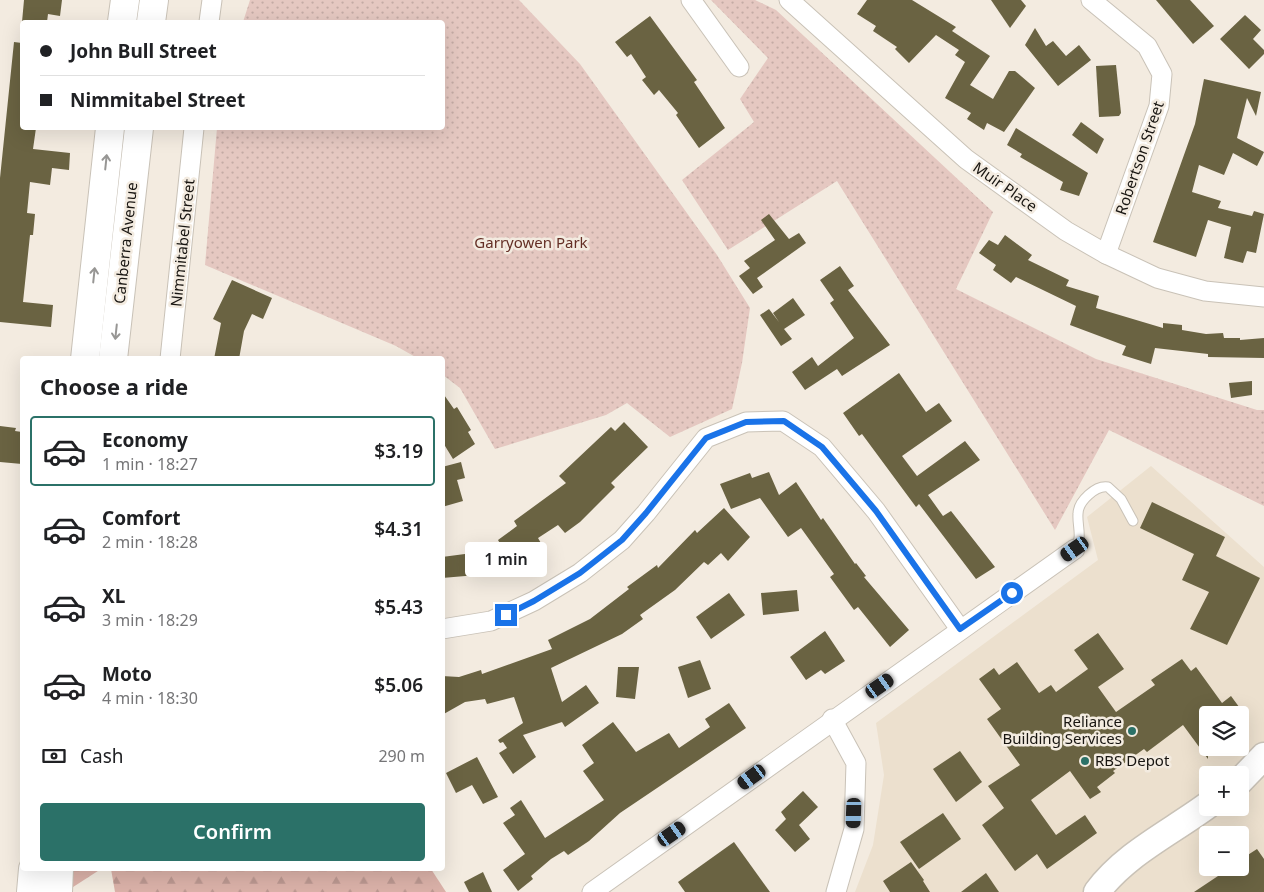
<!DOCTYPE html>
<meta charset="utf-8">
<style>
:root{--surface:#fff;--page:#f2f2f2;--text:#202124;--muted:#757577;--line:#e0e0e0;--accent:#2b7168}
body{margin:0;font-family:"Noto Sans",sans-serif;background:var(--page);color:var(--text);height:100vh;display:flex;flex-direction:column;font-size:19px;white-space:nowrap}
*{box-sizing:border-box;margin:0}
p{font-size:16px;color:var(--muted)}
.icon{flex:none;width:28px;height:28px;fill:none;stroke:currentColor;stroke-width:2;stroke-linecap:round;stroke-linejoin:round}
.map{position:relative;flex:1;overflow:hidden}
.side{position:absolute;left:20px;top:356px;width:425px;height:515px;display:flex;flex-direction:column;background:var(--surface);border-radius:5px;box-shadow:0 5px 20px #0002}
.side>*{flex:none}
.banner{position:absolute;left:20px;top:20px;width:425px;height:110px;border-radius:5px;box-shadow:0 5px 20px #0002;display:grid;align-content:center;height:110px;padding:0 20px;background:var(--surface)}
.controls{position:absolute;left:1199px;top:706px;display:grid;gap:10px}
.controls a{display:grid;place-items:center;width:50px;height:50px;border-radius:5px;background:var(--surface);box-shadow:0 5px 20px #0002;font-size:25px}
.end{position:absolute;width:22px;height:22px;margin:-11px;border:6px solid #1a73e8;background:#fff;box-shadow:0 0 0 2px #fff}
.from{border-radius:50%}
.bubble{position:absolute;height:35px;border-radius:5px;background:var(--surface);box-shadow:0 5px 20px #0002;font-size:16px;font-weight:600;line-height:35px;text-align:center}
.car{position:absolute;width:15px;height:30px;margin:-15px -8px;border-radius:6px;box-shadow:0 0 4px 1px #0007;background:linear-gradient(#222 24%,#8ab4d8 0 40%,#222 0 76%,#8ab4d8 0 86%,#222 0)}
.banner b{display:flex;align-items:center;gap:18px;height:48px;font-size:19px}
.banner b+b{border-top:1px solid var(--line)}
.banner i{width:12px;height:12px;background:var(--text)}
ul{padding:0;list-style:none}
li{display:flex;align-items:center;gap:15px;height:70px;margin:0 10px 8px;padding:0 10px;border:2px solid transparent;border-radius:5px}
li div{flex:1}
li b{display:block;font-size:19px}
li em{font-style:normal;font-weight:600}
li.active{border-color:var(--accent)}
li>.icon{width:45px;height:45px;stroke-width:1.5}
h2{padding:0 20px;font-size:22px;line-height:60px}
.pay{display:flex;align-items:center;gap:12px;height:55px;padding:0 20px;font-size:19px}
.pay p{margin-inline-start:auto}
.button{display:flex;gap:10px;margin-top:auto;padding:10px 20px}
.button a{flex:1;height:58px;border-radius:5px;background:var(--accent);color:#fff;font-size:20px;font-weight:600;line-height:58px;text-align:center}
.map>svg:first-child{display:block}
.built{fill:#ece0ce;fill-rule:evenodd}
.forest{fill:url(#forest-firs)}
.park{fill:url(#park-dots)}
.building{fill:#6a6342}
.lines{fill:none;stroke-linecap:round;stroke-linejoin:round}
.lane-casing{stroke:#c9c2b7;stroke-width:11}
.street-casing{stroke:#c9c2b7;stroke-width:21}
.secondary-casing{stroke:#c9c2b7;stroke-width:29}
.highway-casing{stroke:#c9c2b7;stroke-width:30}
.lane{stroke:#fff;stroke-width:9}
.street{stroke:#fff;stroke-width:19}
.secondary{stroke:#fff;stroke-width:26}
.highway{stroke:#fff;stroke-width:28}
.oneway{stroke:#979694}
.route{stroke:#1a73e8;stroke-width:6}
.poi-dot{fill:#2b7168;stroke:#f3ebe0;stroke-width:2}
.labels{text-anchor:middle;stroke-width:5;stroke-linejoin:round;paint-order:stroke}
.street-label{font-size:15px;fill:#181511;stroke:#f3ebe0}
.park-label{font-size:15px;fill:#642f25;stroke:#f3ebe0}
.poi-label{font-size:15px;fill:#181511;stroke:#f3ebe0;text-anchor:end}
</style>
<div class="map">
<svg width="1264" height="892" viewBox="0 0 1264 892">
<defs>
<pattern id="forest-firs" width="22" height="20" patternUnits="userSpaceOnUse" patternTransform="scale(1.25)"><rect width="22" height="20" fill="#dab1a8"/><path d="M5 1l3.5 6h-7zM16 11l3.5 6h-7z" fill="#ba9790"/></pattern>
<pattern id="park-dots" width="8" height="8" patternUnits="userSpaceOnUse" patternTransform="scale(1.25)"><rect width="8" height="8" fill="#e5c8c1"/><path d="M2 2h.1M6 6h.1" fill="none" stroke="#c4aba5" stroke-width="1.8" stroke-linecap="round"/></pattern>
</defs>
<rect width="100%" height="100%" fill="#f3ebe0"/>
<path class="built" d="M 1151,466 L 1264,567 L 1264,892 L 855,892 L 873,845 L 884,775 L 876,723 L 1098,560 L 1087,517 ZM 1208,715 L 1240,715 L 1240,748 L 1208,748 ZM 1208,775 L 1240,775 L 1240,808 L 1208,808 ZM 1208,835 L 1240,835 L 1240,868 L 1208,868 Z"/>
<g class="forest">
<polygon points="72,869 101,869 70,889"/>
<polygon points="111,869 431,869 446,892 115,892"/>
</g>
<g class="park">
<polygon points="250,0 519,0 580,64 717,255 750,308 742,363 732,409 670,437 627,403 606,415 495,449 460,388 443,375 442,359 419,359 396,346 205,265 217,128 442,128 442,22 243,22"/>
<polygon points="711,0 755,0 776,10 993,212 956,289 1096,359 1257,410 1264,410 1264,506 1109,430 1055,530 837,181 728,250 682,180 754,122 740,99 768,58"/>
</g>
<g class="building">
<polygon points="24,0 62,0 60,16 48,14 47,22 22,22"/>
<polygon points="867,0 912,0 956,27 952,31 990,56 970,85 993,99 1009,71 1015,71 1035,88 1004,132 987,123 984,130 967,119 971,113 945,98 965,62 955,55 959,50 936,35 909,63 895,49 897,47 873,31 876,26 857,14"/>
<polygon points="991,0 1021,0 1026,6 1010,28"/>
<polygon points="1156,0 1190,0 1214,26 1193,44"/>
<polygon points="1245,15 1261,30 1253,39 1264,50 1264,54 1249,69 1220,39"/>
<polygon points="650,16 697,80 694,82 725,128 699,148 676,115 678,113 659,90 654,95 642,80 646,77 631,54 627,57 615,42"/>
<polygon points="1035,28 1046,46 1053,41 1066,56 1079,45 1091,60 1058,86 1025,45"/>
<polygon points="14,42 22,43 22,128 36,128 33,149 70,153 69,170 52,168 50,185 30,182 27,213 35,214 33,235 30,235 23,302 53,305 51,327 0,322 0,178"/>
<polygon points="1116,65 1121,113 1119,116 1099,117 1096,66"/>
<polygon points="1204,79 1261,92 1256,116 1247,98 1237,138 1264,152 1257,166 1233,153 1224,175 1199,165 1192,192 1221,201 1218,208 1252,216 1254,211 1264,214 1256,253 1247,251 1243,263 1224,258 1231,227 1208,220 1196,257 1153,242 1195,124"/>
<polygon points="1081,122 1104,139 1097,154 1072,135"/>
<polygon points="1016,128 1088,173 1079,196 1060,190 1063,182 1020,157 1022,154 1007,145"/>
<polygon points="769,214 789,239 799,233 806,243 757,278 763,287 753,294 739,276 750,268 744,261 775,240 761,220"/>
<polygon points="1005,235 1032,255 1028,260 1069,280 1066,286 1099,296 1096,308 1163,328 1163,323 1182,325 1182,330 1206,334 1223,333 1224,338 1240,338 1240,340 1264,338 1264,358 1208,357 1208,354 1155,348 1151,364 1122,355 1126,346 1070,325 1076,306 1016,277 1011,283 993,270 996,265 979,253 989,240 998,245"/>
<polygon points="840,266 854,286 848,290 890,345 842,376 837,369 805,390 792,372 812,357 818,366 854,338 830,303 834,300 820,280"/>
<polygon points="232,280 272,298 263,319 252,314 244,331 239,359 214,359 221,323 213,319"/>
<polygon points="793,298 805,315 784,329 792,339 781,346 760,315 769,309 779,322 773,313"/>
<polygon points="899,373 926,412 939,403 952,421 902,456 917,476 965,441 980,460 928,495 943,516 951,511 995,567 976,579 919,504 916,507 862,434 859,436 843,413"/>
<polygon points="1252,381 1252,395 1231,398 1229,383"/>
<polygon points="442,392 454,409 457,407 471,430 468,432 475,444 453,459 442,441"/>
<polygon points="624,422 648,447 611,483 615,487 580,522 565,533 558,525 538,538 542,545 531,554 534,559 518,571 478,577 477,575 442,578 442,557 503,549 498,540 517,526 514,521 566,483 559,476 611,427 615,431"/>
<polygon points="0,426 16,428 15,431 22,432 22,464 0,462"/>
<polygon points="461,462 465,478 457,480 463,501 442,507 442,467"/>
<polygon points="769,472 779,495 796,482 821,520 823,518 855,564 856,563 866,576 864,577 909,630 890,647 858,607 854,610 830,577 834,574 801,528 788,537 760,498 731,509 720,484 750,473 752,478"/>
<polygon points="1152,502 1225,537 1216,556 1260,578 1227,645 1190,629 1209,592 1182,580 1194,554 1140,528"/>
<polygon points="724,508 750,537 728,561 721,553 708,565 704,562 675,590 640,615 643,619 622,634 551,668 562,702 586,685 599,703 565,727 562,722 523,735 536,757 513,774 499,753 507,748 503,742 500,743 498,740 523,723 514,697 487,704 485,699 465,702 442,715 442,676 459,677 481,670 482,674 552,649 548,640 590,619 629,589 627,587 657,565 658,568 695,530 697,533"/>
<polygon points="797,590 799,611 763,615 761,593"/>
<polygon points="729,593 745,615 711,639 696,617"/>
<polygon points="825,631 845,661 825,674 821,670 806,680 790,657"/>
<polygon points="1098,633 1124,669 1098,687 1116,712 1155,685 1151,680 1182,659 1191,671 1196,667 1222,703 1231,696 1245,715 1208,715 1208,759 1183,725 1147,752 1144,749 1113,771 1115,773 1097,787 1101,792 1090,799 1070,771 1031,800 1056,835 1085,815 1097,833 1047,869 1037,854 1015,871 982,825 1004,808 988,786 1020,765 987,719 1001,709 979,679 994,668 999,675 1017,662 1039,693 1051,685 1056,692 1088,669 1074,650"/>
<polygon points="700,660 711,689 688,698 678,667"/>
<polygon points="618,667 639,667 635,699 616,697"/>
<polygon points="729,703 746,728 620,813 589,841 568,855 564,851 551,859 531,876 533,879 518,891 503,870 525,854 503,823 515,815 510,808 521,800 545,838 604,800 583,771 594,763 582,745 613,722 636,752 669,733 679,748 710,727 705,719"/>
<polygon points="960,751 982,782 956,802 933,769"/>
<polygon points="477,757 498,797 483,804 472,785 456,793 446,773"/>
<polygon points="803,791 818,807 799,825 810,839 795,852 775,830 786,819 781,812"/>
<polygon points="943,813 961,839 919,869 900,842"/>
<polygon points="734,842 770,892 685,892 678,882"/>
<polygon points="1257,849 1264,859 1264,892 1194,892 1230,868 1240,868 1240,860"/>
<polygon points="911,862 924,880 923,881 930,892 890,892 883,881"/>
<polygon points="483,872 492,892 469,892 464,882"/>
<polygon points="986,873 999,892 961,892"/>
</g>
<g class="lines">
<defs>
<path id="lane" d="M 1075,549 C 1083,537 1077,526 1078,514 C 1078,501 1096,485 1108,487 L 1121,499 L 1133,521"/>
<g id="street">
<polyline points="691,0 739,67"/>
<polyline points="789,0 966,159 1066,231 1106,254 1157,278 1205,291 1264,297"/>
<polyline points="1091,0 1147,46 1162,74 1159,106 1106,254"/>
<polyline points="209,22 212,0"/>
<polyline points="170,359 194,128"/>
<polyline points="442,629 491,621 534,601 580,573 622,540 646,513 706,438 746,422 783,421 822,447 876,511 960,629"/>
<polyline points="832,719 856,763 854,829 836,892"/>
<polyline points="592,892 1075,549"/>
</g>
<g id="secondary">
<polyline points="1240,781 1264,756"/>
<path d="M 1097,892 C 1125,854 1170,833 1208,805"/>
</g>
<g id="highway">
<polyline points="122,22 125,0"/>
<polyline points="151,22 154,0"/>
<polyline points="85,359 110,128"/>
<polyline points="113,359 139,128"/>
<polyline points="31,892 33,869"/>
<polyline points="58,892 59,869"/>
</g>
</defs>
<use href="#lane" class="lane-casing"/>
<use href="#street" class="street-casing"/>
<use href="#secondary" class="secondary-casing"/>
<use href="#highway" class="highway-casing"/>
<use href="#lane" class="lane"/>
<use href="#street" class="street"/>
<use href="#secondary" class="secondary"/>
<use href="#highway" class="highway"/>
</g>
<defs><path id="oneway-shaft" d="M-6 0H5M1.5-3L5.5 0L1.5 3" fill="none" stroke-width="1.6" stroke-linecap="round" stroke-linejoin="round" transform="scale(1.25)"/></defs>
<g class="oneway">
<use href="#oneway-shaft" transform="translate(106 162) rotate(-84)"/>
<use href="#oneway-shaft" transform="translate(94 275) rotate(-84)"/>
<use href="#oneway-shaft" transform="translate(116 332) rotate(96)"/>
</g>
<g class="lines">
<polyline class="route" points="506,615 534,601 580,573 622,540 646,513 706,438 746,422 784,421 822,447 876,511 960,629 1012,593"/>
</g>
<g class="poi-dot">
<circle cx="1132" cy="731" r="5"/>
<circle cx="1085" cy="761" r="5"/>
</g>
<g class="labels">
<g class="street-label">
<text transform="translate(1140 158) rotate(-71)" y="5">Robertson Street</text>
<text transform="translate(1005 187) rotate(35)" y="5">Muir Place</text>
<text transform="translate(126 243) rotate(-84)" y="5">Canberra Avenue</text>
<text transform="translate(183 243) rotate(-84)" y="5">Nimmitabel Street</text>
</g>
<g class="park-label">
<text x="531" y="248">Garryowen Park</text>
</g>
<g class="poi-label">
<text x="1122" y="727">Reliance<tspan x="1122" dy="17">Building Services</tspan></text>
<text x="1095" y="766" text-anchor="start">RBS Depot</text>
</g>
</g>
</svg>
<div class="controls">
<a><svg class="icon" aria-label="layers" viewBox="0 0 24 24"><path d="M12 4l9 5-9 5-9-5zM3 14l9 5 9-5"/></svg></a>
<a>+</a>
<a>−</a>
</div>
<i class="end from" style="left:1012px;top:593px"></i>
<i class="end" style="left:506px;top:615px"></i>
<div class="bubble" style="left:465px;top:542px;width:82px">1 min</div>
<i class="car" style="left:1075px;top:549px;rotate:235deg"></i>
<i class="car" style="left:880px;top:686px;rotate:55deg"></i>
<i class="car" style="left:752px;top:777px;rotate:234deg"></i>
<i class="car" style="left:854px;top:813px;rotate:182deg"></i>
<i class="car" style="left:672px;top:834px;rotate:55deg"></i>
<div class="banner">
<b><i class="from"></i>John Bull Street</b>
<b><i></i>Nimmitabel Street</b>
</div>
<section class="side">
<h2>Choose a ride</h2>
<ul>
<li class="active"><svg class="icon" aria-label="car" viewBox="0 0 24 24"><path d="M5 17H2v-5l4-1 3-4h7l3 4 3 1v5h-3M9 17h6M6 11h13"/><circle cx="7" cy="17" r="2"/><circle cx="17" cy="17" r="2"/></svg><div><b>Economy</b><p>1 min · 18:27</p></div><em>$3.19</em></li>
<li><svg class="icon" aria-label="car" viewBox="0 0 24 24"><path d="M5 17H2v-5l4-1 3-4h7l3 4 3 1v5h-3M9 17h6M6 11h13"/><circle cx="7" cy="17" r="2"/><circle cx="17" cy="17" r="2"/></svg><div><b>Comfort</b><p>2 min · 18:28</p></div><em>$4.31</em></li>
<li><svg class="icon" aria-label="car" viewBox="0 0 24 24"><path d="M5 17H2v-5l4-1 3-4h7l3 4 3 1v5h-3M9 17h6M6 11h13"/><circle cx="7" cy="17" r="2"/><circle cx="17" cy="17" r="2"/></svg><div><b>XL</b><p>3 min · 18:29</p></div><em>$5.43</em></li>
<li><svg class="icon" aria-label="car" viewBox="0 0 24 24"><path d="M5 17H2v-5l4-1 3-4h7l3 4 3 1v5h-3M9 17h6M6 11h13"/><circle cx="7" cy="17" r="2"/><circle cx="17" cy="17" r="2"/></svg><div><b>Moto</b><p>4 min · 18:30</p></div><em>$5.06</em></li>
</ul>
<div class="pay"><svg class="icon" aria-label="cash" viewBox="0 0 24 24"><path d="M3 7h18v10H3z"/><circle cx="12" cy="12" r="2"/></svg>Cash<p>290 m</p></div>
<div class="button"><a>Confirm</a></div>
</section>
</div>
